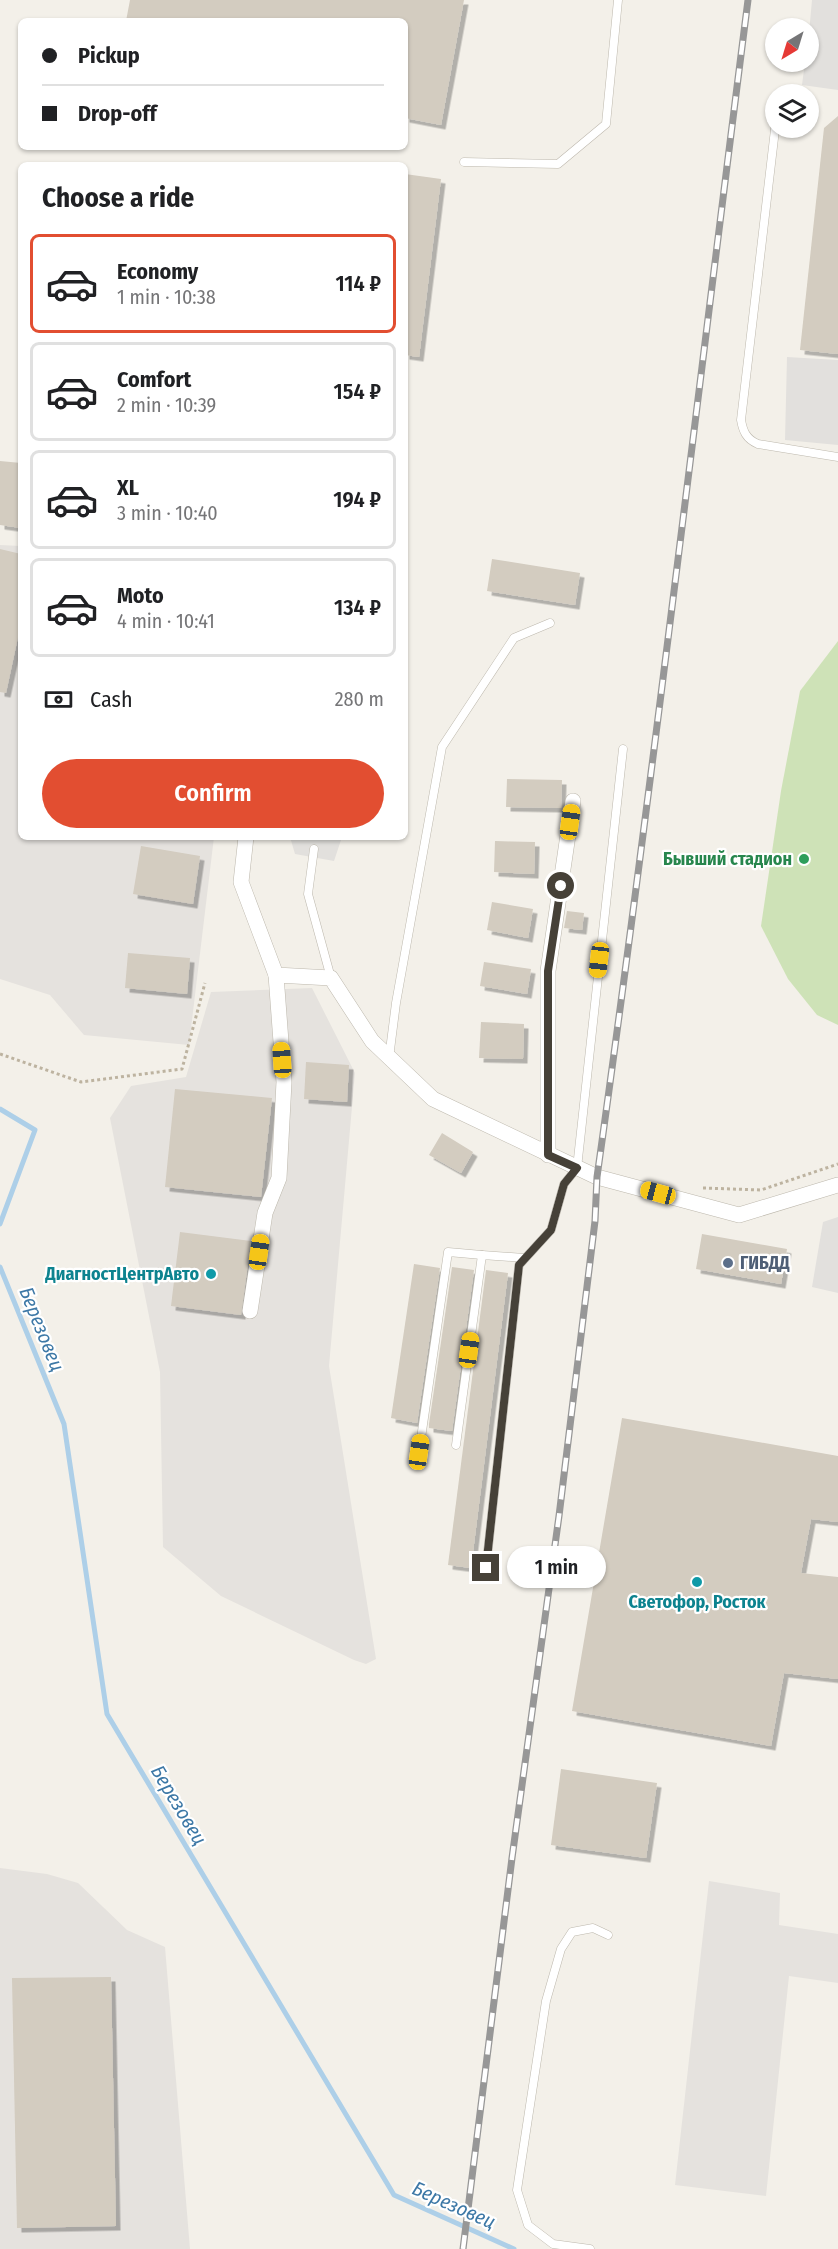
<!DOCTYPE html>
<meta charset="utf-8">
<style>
:root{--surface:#fff;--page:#f2f2f2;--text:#202124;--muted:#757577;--line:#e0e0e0;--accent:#e24e31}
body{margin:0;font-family:"Fira Sans Condensed",sans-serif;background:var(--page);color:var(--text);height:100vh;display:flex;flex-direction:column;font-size:22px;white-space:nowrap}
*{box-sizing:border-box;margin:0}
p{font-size:20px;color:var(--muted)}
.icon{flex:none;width:33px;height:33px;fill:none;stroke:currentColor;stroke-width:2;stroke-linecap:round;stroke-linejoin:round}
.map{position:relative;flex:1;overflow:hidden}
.drawer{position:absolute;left:18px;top:162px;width:390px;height:678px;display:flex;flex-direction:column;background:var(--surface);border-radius:9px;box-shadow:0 2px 4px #0004}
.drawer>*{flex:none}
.top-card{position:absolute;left:18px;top:18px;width:390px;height:132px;border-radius:9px;box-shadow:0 2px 4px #0004;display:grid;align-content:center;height:132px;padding:0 24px;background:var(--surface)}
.needle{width:39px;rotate:218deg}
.fabs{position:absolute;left:765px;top:18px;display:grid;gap:12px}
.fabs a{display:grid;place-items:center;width:54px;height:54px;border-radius:50%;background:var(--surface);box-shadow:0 2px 4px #0004;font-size:30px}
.end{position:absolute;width:27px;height:27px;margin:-14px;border:8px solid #464138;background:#fff;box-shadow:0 0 0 3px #fff}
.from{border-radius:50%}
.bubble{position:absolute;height:42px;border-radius:21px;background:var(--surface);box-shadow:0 2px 4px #0004;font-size:20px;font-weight:600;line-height:42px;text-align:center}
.car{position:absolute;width:18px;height:36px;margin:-18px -9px;border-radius:8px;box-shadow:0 0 4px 2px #0007;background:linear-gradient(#f5c518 24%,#345 0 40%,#f5c518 0 76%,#345 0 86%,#f5c518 0)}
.top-card b{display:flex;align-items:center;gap:21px;height:57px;font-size:22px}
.top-card b+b{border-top:2px solid var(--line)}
.top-card i{width:15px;height:15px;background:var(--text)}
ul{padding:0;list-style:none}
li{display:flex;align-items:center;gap:18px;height:99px;margin:0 12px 9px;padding:0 12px;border:3px solid var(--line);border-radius:9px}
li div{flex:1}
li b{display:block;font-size:22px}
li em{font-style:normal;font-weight:600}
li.current{border-color:var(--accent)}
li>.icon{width:54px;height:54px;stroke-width:1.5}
h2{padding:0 24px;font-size:27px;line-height:72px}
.pay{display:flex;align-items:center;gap:15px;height:66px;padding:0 24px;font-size:22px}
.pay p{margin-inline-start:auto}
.button{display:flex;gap:12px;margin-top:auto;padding:12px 24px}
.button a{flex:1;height:69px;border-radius:36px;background:var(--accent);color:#fff;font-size:24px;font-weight:600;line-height:69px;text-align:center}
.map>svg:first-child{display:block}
.industrial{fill:#e5e2de}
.green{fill:#cee2b7}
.parking{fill:#e2e0dd}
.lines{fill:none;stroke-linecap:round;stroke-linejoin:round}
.stream{stroke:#adcfe8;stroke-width:5}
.building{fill:#d3ccc0;filter:url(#shadow)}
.lane-casing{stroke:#bdb8ad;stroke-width:9}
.street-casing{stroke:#bdb8ad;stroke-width:16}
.path{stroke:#bdb3a0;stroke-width:3;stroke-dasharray:3 3;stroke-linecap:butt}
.lane{stroke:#fff;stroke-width:8}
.street{stroke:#fff;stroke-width:15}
.rail-casing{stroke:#979797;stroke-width:7}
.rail{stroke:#fff;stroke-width:4.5;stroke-dasharray:14;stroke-linecap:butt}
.route{stroke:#464138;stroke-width:8}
.leisure-dot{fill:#2e9e5b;stroke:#fff;stroke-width:2}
.service-dot{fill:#5c6f8a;stroke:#fff;stroke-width:2}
.culture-dot{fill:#0f9aa8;stroke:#fff;stroke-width:2}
.labels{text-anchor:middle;stroke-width:4.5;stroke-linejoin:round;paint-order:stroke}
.leisure-label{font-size:18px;font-weight:bold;fill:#27864d;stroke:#fff;text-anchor:end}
.service-label{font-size:18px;font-weight:bold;fill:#4e5e75;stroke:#fff;text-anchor:start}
.culture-label{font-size:18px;font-weight:bold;fill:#0d838f;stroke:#fff;text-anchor:end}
.water-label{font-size:20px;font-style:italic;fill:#3d78a6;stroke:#fff}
</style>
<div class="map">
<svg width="838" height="2249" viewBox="0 0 838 2249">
<defs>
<filter id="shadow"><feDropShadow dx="4.5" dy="4.5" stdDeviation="0" flood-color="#0004"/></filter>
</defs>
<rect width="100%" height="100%" fill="#f3f0e9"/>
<g class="industrial">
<polygon points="0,545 21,546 21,837 214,837 189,1045 84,1035 50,995 0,979"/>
<polygon points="312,988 355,1073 329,1366 376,1659 366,1664 354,1660 221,1596 163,1547 160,1372 110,1118 131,1086 186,1077 211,992"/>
<polygon points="0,1868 47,1874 78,1883 127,1930 165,1947 190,2249 0,2249"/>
<polygon points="709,1881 780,1893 779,1925 838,1934 838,1983 789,1976 766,2196 675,2185"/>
</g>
<polygon class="green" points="838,641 838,1025 817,1015 788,979 761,926 781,791 800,691"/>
<g class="parking">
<polygon points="812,0 838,0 838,90 802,85 805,62 808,62 809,33"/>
<polygon points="787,357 838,360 838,445 785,440"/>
<polygon points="290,837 342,837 334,861 295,854"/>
<polygon points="838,1217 838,1293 812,1287 823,1222"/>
</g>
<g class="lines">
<g class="stream">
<polyline points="0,1109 35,1130 0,1224"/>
<polyline points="0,1267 64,1424 107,1714 394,2195 514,2249"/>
</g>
</g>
<g class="building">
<polygon points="130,0 464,0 441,125 405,118 405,21 126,21"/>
<polygon points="838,116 838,354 800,350 824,128"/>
<polygon points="405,174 441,179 419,357 405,355"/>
<polygon points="0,461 21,463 21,528 0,525"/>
<polygon points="0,549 21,554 21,623 6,693 0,692"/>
<polygon points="492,559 580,573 575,605 487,591"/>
<polygon points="507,779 562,780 561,808 506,807"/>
<polygon points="495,841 535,842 534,874 494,872"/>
<polygon points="141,846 200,856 193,904 133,894"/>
<polygon points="492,902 533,909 528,938 487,930"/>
<polygon points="567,911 584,913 582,930 564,928"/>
<polygon points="128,953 190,958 187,994 125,988"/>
<polygon points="484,962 531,969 527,994 480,986"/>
<polygon points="481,1022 524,1024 523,1059 479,1058"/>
<polygon points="306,1062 349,1065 347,1102 304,1099"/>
<polygon points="175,1089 272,1098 261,1197 165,1187"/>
<polygon points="442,1133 473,1152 461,1173 429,1155"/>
<polygon points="180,1232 251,1241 241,1315 171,1306"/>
<polygon points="702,1234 787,1249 781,1284 696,1269"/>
<polygon points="414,1264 440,1268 417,1423 391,1418"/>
<polygon points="452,1267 474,1270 452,1431 429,1428 429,1424"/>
<polygon points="486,1270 508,1273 471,1568 448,1565"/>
<polygon points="622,1418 838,1456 838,1522 811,1519 801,1573 838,1577 838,1679 784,1673 771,1746 572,1711"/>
<polygon points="561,1769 657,1783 646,1858 551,1845"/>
<polygon points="111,1977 116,2226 17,2228 12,1978"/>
</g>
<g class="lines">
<defs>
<g id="lane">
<path d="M 776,121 L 741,420 C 743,431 746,439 758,444 L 838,457"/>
<polyline points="464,162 558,164 606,124 618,0"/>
<polyline points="314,849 308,894 331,978"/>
<polyline points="389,1058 396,1003 442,747 514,638 550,623"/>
<polyline points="456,1445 482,1255 524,1258"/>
<polyline points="419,1452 448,1252 482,1255"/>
<polyline points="486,1568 519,1265 551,1230 564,1184 577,1168 623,749"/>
<polyline points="590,2249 553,2244 528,2225 517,2190 546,2001 561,1949 572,1932 593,1928 608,1935"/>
</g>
<g id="street">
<polyline points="246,837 241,882 276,975 331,978 372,1041 433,1099 597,1177 739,1215 838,1185"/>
<polyline points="548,1155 548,971 573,801"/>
<polyline points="250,1311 265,1213 279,1178 284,1082 276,975"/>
</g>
</defs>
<use href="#lane" class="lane-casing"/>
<use href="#street" class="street-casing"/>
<g class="path">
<polyline points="0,1054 81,1082 182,1069 205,983"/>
<polyline points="703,1188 761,1190 838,1164"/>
</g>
<use href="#lane" class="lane"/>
<use href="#street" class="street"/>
<defs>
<path id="rail" d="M 463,2249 L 512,1858 L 559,1516 L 595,1221 L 597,1177 C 652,785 698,392 748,0"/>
</defs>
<use href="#rail" class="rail-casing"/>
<use href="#rail" class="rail"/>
</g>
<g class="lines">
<polyline class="route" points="486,1568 519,1265 551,1230 564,1184 577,1168 548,1155 548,971 561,886"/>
</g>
<circle class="leisure-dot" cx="804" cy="859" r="6"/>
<circle class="service-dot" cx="728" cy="1263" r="6"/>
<g class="culture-dot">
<circle cx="211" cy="1274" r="6"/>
<circle cx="697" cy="1582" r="6"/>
</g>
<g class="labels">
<g class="leisure-label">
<text x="792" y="865">Бывший стадион</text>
</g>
<g class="service-label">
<text x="740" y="1269">ГИБДД</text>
</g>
<g class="culture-label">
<text x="199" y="1280">ДиагностЦентрАвто</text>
<text x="697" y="1608" text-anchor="middle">Светофор, Росток</text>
</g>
<g class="water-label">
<text transform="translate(42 1329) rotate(68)" y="7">Березовец</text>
<text transform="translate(179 1805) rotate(59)" y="7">Березовец</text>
<text transform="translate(454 2205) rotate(24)" y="7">Березовец</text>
</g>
</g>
</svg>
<div class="fabs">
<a><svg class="needle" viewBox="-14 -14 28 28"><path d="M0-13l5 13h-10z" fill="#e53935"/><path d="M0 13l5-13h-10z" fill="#757577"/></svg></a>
<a><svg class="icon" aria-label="layers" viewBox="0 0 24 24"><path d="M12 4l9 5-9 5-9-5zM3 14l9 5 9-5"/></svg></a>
</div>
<i class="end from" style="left:561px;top:886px"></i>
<i class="end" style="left:486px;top:1568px"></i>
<div class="bubble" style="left:507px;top:1546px;width:99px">1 min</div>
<i class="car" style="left:570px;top:822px;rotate:8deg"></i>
<i class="car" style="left:599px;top:960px;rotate:187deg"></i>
<i class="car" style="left:282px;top:1060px;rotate:356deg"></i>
<i class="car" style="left:658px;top:1193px;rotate:285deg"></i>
<i class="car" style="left:259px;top:1252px;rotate:8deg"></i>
<i class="car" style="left:469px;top:1350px;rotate:8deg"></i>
<i class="car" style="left:419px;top:1452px;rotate:8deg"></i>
<div class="top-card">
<b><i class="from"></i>Pickup</b>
<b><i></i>Drop-off</b>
</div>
<section class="drawer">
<h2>Choose a ride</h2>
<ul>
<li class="current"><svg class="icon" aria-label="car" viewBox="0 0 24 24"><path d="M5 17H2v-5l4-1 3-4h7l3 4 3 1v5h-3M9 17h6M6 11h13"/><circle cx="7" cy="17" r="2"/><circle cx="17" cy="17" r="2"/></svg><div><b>Economy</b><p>1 min · 10:38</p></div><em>114 ₽</em></li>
<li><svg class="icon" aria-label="car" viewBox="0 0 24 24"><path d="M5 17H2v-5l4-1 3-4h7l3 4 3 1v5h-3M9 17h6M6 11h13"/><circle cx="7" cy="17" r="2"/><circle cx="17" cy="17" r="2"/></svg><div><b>Comfort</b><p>2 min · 10:39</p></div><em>154 ₽</em></li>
<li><svg class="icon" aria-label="car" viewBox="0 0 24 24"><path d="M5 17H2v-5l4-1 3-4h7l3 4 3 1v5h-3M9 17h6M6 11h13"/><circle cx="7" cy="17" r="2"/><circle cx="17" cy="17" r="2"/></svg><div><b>XL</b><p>3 min · 10:40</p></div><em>194 ₽</em></li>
<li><svg class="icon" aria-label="car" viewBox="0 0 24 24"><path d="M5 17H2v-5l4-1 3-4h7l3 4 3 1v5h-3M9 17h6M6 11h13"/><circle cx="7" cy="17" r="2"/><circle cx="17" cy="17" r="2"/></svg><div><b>Moto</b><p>4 min · 10:41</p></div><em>134 ₽</em></li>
</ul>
<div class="pay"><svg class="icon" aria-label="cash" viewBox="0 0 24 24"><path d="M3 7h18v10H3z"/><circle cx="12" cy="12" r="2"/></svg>Cash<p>280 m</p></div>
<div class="button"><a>Confirm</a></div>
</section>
</div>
